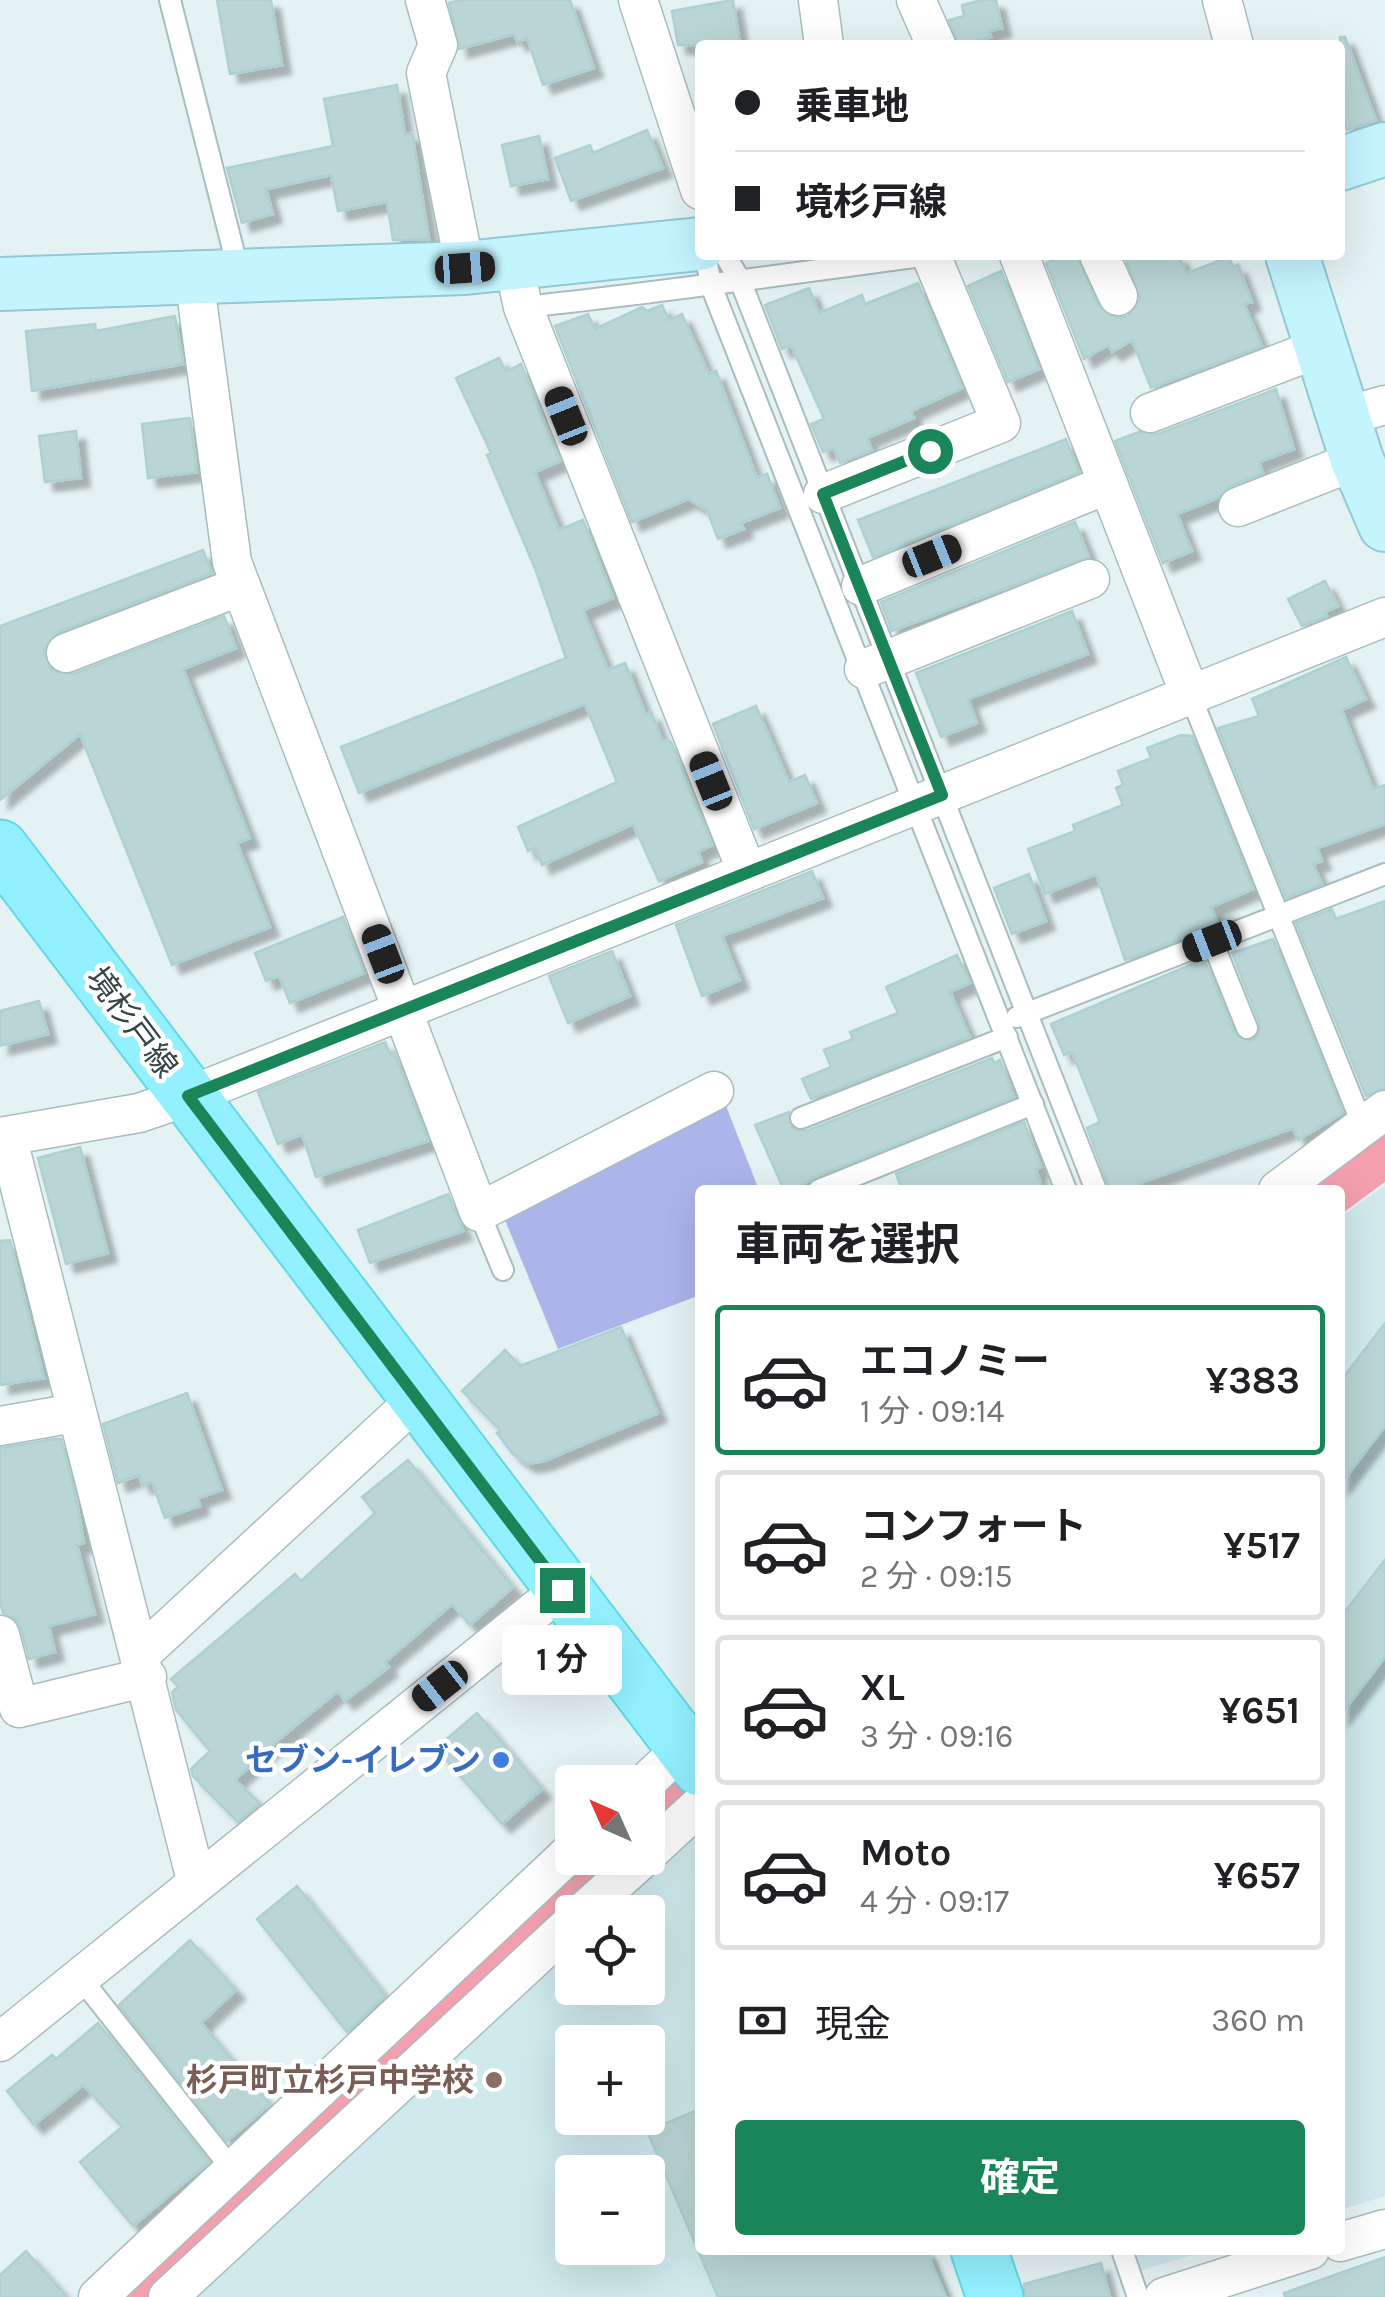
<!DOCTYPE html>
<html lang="ja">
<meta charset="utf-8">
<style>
:root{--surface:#fff;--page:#f6f6f6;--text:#202124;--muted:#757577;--line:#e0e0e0;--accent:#198558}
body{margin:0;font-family:Karla,"Noto Sans JP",sans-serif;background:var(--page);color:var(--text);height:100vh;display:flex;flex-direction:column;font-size:38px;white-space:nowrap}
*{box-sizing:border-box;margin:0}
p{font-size:32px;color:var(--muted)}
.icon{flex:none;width:55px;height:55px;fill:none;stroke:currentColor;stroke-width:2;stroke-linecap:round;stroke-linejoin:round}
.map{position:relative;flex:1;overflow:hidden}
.sheet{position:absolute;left:695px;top:1185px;width:650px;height:1070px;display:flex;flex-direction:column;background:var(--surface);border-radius:10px;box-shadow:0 10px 40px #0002}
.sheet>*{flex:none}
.hud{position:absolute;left:695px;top:40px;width:650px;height:220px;border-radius:10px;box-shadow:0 10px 40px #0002;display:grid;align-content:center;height:220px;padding:0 40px;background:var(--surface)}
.needle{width:65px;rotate:315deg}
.controls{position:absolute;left:555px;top:1765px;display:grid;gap:20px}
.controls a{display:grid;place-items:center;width:110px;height:110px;border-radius:10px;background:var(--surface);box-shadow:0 10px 40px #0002;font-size:50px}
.end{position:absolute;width:45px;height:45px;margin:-22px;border:12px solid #198558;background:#fff;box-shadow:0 0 0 5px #fff}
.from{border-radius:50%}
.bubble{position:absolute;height:70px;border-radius:10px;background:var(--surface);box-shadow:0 10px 40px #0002;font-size:32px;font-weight:700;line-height:70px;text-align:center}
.car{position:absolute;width:30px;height:60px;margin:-30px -15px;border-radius:12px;box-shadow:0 0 8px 2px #0007;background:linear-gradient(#222 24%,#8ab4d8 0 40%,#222 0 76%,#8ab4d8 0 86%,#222 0)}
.hud b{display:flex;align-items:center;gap:35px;height:95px;font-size:38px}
.hud b+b{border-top:2px solid var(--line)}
.hud i{width:25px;height:25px;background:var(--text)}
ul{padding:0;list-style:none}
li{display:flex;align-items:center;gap:30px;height:150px;margin:0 20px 15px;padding:0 20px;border:5px solid var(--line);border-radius:10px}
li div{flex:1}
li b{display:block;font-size:38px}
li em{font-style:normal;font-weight:700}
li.current{border-color:var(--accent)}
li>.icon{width:90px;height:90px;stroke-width:1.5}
h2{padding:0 40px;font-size:45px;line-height:120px}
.pay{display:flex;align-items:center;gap:25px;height:110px;padding:0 40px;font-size:38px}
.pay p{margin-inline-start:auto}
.cta{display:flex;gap:20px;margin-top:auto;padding:20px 40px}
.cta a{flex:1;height:115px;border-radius:10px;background:var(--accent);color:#fff;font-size:40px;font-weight:700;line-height:115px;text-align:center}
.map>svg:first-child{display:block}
.education{fill:#cfe9ed;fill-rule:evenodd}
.green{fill:#acb4ea}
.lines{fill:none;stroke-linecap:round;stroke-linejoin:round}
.river{stroke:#f39fae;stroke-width:62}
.building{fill:#bad5d6;stroke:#add0d1;stroke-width:2.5;filter:url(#shadow)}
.lane-casing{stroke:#a8bdbf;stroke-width:24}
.street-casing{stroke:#a8bdbf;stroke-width:41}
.secondary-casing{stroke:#91c8d2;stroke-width:56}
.primary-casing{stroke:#5fd8e8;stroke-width:59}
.lane{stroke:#fff;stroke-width:20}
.street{stroke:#fff;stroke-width:38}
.secondary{stroke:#c4f5ff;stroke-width:52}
.primary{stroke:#93f1ff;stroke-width:55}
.route{stroke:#198558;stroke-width:12}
.shop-dot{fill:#3f7fe0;stroke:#fff;stroke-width:4}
.education-dot{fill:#8d6e63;stroke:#fff;stroke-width:4}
.labels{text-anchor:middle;stroke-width:9;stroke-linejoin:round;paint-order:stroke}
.street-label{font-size:32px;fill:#354646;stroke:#fff}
.shop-label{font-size:32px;font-weight:bold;fill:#366cbe;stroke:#fff;text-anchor:end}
.education-label{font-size:32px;font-weight:bold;fill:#785e54;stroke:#fff;text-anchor:end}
</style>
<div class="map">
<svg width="1385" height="2297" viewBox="0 0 1385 2297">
<defs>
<filter id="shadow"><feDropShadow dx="9" dy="9" stdDeviation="2.5" flood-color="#0004"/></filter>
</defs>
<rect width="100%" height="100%" fill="#e5f2f3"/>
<g class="education">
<polygon points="1385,1185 1385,2196 1340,2210 1340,1218"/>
<path d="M 700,1828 L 700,2250 L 933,2250 L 951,2297 L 184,2297 L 572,1933 L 572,1988 L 648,1988 L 648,1912 L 595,1912 ZM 572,2042 L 648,2042 L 648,2118 L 572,2118 ZM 572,2172 L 648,2172 L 648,2248 L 572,2248 Z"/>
<polygon points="1134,2250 1208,2250 1140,2271"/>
</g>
<polygon class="green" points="726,1106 759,1190 700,1190 700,1295 558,1349 503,1215"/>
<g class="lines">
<g class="river">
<polyline points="1322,1190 1385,1143"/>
<polyline points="648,1819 700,1762"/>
<polyline points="132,2297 606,1858"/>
</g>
</g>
<g class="building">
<polygon points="217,0 271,0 282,65 230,74"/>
<polygon points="461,0 570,0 594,68 543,85 527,38 517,42 514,34 459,49 449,3"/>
<polygon points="733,0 740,45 678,45 672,11"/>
<polygon points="982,0 996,0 1002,28 989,31 991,37 958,45 949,20 964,16 962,5"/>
<polygon points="1340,37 1345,37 1376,120 1347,130 1340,111"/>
<polygon points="397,85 405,134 412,133 429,239 393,240 387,202 338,211 331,175 266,189 273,214 242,223 227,168 333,146 324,99"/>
<polygon points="647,130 663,168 571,201 555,158 590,145 593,153"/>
<polygon points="539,136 548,179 511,186 502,145"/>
<polygon points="1066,255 1077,255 1098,305 1117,318 1128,316 1140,299 1125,257 1178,255 1187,273 1229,257 1233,267 1238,265 1252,302 1244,304 1262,346 1151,388 1132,340 1112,352 1108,345 1084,359 1046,263"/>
<polygon points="1001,271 1039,369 1008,382 968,286"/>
<polygon points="918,283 962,388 911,411 914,418 867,438 872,450 840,463 833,448 823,452 811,424 824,419 791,345 782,349 765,305 809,288 819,313 862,295 865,304"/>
<polygon points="662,305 669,320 682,314 709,374 716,371 757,478 767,474 780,508 741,523 744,529 718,539 707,510 688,499 632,522 555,326 588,314 595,329 642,307 647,311"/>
<polygon points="175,316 183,364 32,391 26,331 95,324 96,331"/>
<polygon points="499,358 506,372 521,364 560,461 535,472 559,530 583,520 613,598 583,610 608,670 625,663 646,715 651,712 662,740 671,742 712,845 698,852 702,862 659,881 633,824 542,865 535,848 528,851 518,827 617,782 585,704 359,793 341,747 566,658 536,571 487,455 491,453 456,378"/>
<polygon points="1276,389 1294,449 1259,462 1263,473 1229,487 1218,498 1177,514 1192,551 1163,563 1115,441 1139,432 1158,434"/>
<polygon points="190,418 197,472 148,478 142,424"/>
<polygon points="76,431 81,478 45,482 39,436"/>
<polygon points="1066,439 1079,472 873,557 858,520"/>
<polygon points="1075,522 1089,557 892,631 881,602"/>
<polygon points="203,550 212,573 58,632 44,650 51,670 73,674 224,616 236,648 183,669 250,838 237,843 270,927 172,965 80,734 0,800 0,626"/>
<polygon points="1325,581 1338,606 1325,612 1327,616 1302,626 1288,599"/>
<polygon points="1072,611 1088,654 968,699 977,723 941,737 916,673"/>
<polygon points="1346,657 1366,699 1342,710 1373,789 1385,785 1385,824 1317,848 1322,861 1313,864 1322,884 1286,898 1218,728 1259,716 1252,699"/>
<polygon points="756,706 789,782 805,775 817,803 754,829 713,724"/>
<polygon points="1181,735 1192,736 1253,889 1211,907 1218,924 1125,960 1096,874 1045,894 1028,849 1075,831 1073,825 1123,805 1116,788 1123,785 1118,771 1151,758 1147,748"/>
<polygon points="812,871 823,898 722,936 740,980 702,996 676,925"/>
<polygon points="1029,874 1046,921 1012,934 994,888"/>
<polygon points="1385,901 1385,1088 1366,1096 1296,923 1332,909 1336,919"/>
<polygon points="343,917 364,973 290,1003 279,976 266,981 255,953"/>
<polygon points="1273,939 1343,1113 1298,1140 1293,1128 1140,1183 1143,1190 1110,1190 1087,1128 1100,1122 1072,1052 1064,1055 1051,1024 1204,959 1235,1034 1251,1041 1258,1036 1260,1024 1232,953"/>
<polygon points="612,951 630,996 568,1023 549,976"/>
<polygon points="957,955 970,983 950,992 970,1037 811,1099 802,1079 831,1067 824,1050 853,1039 850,1032 898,1013 886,987"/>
<polygon points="39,1001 48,1034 0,1046 0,1011"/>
<polygon points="385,1042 390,1054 394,1052 428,1141 316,1177 302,1134 278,1144 258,1092"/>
<polygon points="992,1058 994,1063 1000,1060 1014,1097 814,1177 795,1190 784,1190 755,1125 789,1112 792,1128 806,1131"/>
<polygon points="1024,1122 1041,1167 1036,1169 1043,1190 902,1190 896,1174"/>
<polygon points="80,1147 108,1253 66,1264 38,1158"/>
<polygon points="448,1194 463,1231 370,1263 358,1230"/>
<polygon points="10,1240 44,1378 0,1385 0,1241"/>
<polygon points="1385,1323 1385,1426 1340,1485 1340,1382"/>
<polygon points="621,1327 658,1413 544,1461 528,1464 513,1454 497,1433 501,1431 462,1391 505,1350 520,1366"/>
<polygon points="187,1393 222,1490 198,1498 200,1506 165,1518 152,1482 142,1485 139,1475 118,1483 103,1424"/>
<polygon points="55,1439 61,1439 76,1498 84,1543 77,1545 95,1614 49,1626 55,1652 29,1659 21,1628 15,1619 3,1613 0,1601 0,1448"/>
<polygon points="408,1460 513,1587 470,1625 452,1604 385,1662 389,1667 345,1701 338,1691 278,1740 235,1780 260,1803 238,1822 193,1776 191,1769 210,1751 176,1710 172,1692 178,1687 171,1679 295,1574 301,1581 375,1513 362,1497"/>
<polygon points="1385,1560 1385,1657 1340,1716 1340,1618"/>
<polygon points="477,1713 542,1789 502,1824 436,1748"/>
<polygon points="297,1886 385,1996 347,2032 257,1919"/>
<polygon points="190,1940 236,1990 201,2023 270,2104 227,2141 119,2005"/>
<polygon points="98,2023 209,2162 133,2226 80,2162 122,2127 83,2085 34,2125 7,2091 52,2055 56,2059"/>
<polygon points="700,2109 700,2250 926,2250 946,2297 718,2297 647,2131"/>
<polygon points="26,2251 67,2297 0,2297 0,2275"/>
<polygon points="1385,2257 1385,2297 1285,2297 1284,2293"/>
<polygon points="1101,2263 1110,2297 1025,2297 1024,2284"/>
</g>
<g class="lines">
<defs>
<g id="lane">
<polyline points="170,0 239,273"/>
<polyline points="705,255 712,288 1066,1190"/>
<polyline points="725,255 740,280 1096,1190"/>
<path d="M 523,307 C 659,293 793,273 929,255"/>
<polyline points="1189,692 1358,1114 1366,1124"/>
<polyline points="1212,941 1247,1028"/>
<polyline points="1017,1017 1385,874"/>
<polyline points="801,1118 1007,1037"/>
<polyline points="819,1190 1033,1104"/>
<polyline points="479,1212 503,1270"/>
<polyline points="79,1976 232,2169"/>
<polyline points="1122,2250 1138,2297"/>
</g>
<g id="street">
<polyline points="425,0 438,45 426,73 465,268"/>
<polyline points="638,0 700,190"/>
<polyline points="818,0 824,45"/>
<polyline points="916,0 936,45"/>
<polyline points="1222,0 1234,45"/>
<polyline points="1019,255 1189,692"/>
<polyline points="1099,255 1118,296"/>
<polyline points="514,265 523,307 747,872"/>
<polyline points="194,277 232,562 479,1212 714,1091"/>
<polyline points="1150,413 1319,348"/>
<polyline points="1342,417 1385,405"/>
<polyline points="823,494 1001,423 931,255"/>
<polyline points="1238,507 1357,460"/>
<polyline points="861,586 1108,484"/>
<polyline points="66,653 241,586"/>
<polyline points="864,669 1090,579"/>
<polyline points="7,1136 196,1880"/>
<polyline points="0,1137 139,1113 189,1096 1385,617"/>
<polyline points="1278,1190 1385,1110"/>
<polyline points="0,1426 75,1413"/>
<polyline points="0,1635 19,1708 147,1677"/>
<polyline points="141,1654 418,1398"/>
<polyline points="646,1782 684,1747"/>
<polyline points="648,1853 700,1805"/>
<polyline points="583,1912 643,1858"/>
<polyline points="0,2042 562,1589"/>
<polyline points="1340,2242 1385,2229"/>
<polyline points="98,2297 572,1851"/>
<polyline points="168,2297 572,1923"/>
<polyline points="1164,2297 1310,2250"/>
</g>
<g id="secondary">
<polyline points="1340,164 1385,149"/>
<polyline points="1292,255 1357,460 1385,525"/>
<polyline points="0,284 465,268 700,244"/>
</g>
<g id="primary">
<polyline points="0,848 700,1768"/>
<polyline points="979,2250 995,2297"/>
</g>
</defs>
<use href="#lane" class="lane-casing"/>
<use href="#street" class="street-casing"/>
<use href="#secondary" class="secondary-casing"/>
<use href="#primary" class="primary-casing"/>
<use href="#lane" class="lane"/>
<use href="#street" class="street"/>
<use href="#secondary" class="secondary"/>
<use href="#primary" class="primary"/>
</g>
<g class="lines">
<polyline class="route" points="562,1590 188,1096 942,795 823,494 930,451"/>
</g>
<circle class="shop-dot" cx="501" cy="1760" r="10"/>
<circle class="education-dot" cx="494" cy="2080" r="10"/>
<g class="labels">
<g class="street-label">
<text transform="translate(132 1022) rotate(53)" y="11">境杉戸線</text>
</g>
<g class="shop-label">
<text x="481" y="1771">セブン-イレブン</text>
</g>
<g class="education-label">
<text x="474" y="2091">杉戸町立杉戸中学校</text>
</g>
</g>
</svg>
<div class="controls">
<a><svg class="needle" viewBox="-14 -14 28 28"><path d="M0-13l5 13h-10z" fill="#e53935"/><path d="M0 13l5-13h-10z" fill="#757577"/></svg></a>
<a><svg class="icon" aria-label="locate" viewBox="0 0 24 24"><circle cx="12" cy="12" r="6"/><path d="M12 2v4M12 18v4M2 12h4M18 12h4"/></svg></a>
<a>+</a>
<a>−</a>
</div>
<i class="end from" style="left:930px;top:451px"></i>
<i class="end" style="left:562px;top:1590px"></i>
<div class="bubble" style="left:502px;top:1625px;width:120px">1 分</div>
<i class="car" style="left:465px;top:268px;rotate:86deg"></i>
<i class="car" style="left:566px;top:416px;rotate:338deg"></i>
<i class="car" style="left:932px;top:556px;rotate:68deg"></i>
<i class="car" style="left:711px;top:781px;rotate:338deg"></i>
<i class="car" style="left:1212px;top:941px;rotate:249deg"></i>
<i class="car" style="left:383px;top:954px;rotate:339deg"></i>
<i class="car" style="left:440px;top:1686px;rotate:232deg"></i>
<div class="hud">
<b><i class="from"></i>乗車地</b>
<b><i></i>境杉戸線</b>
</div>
<section class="sheet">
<h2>車両を選択</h2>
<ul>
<li class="current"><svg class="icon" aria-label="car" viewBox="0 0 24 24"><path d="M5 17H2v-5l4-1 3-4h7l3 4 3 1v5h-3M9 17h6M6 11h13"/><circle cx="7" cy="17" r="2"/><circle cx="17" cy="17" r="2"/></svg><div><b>エコノミー</b><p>1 分 · 09:14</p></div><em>¥383</em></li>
<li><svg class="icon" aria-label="car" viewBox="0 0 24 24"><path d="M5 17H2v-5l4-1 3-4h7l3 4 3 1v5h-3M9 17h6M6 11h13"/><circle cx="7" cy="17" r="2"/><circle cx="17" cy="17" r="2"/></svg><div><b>コンフォート</b><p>2 分 · 09:15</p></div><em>¥517</em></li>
<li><svg class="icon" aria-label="car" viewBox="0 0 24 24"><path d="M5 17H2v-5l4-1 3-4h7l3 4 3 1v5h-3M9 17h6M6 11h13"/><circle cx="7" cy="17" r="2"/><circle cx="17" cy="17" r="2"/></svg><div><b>XL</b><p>3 分 · 09:16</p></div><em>¥651</em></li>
<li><svg class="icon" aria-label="car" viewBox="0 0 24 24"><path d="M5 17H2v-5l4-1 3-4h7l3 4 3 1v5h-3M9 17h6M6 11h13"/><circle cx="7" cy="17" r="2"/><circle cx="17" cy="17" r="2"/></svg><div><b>Moto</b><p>4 分 · 09:17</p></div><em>¥657</em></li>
</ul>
<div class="pay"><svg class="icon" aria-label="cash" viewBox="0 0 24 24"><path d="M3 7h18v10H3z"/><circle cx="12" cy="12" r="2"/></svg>現金<p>360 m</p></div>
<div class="cta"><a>確定</a></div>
</section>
</div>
